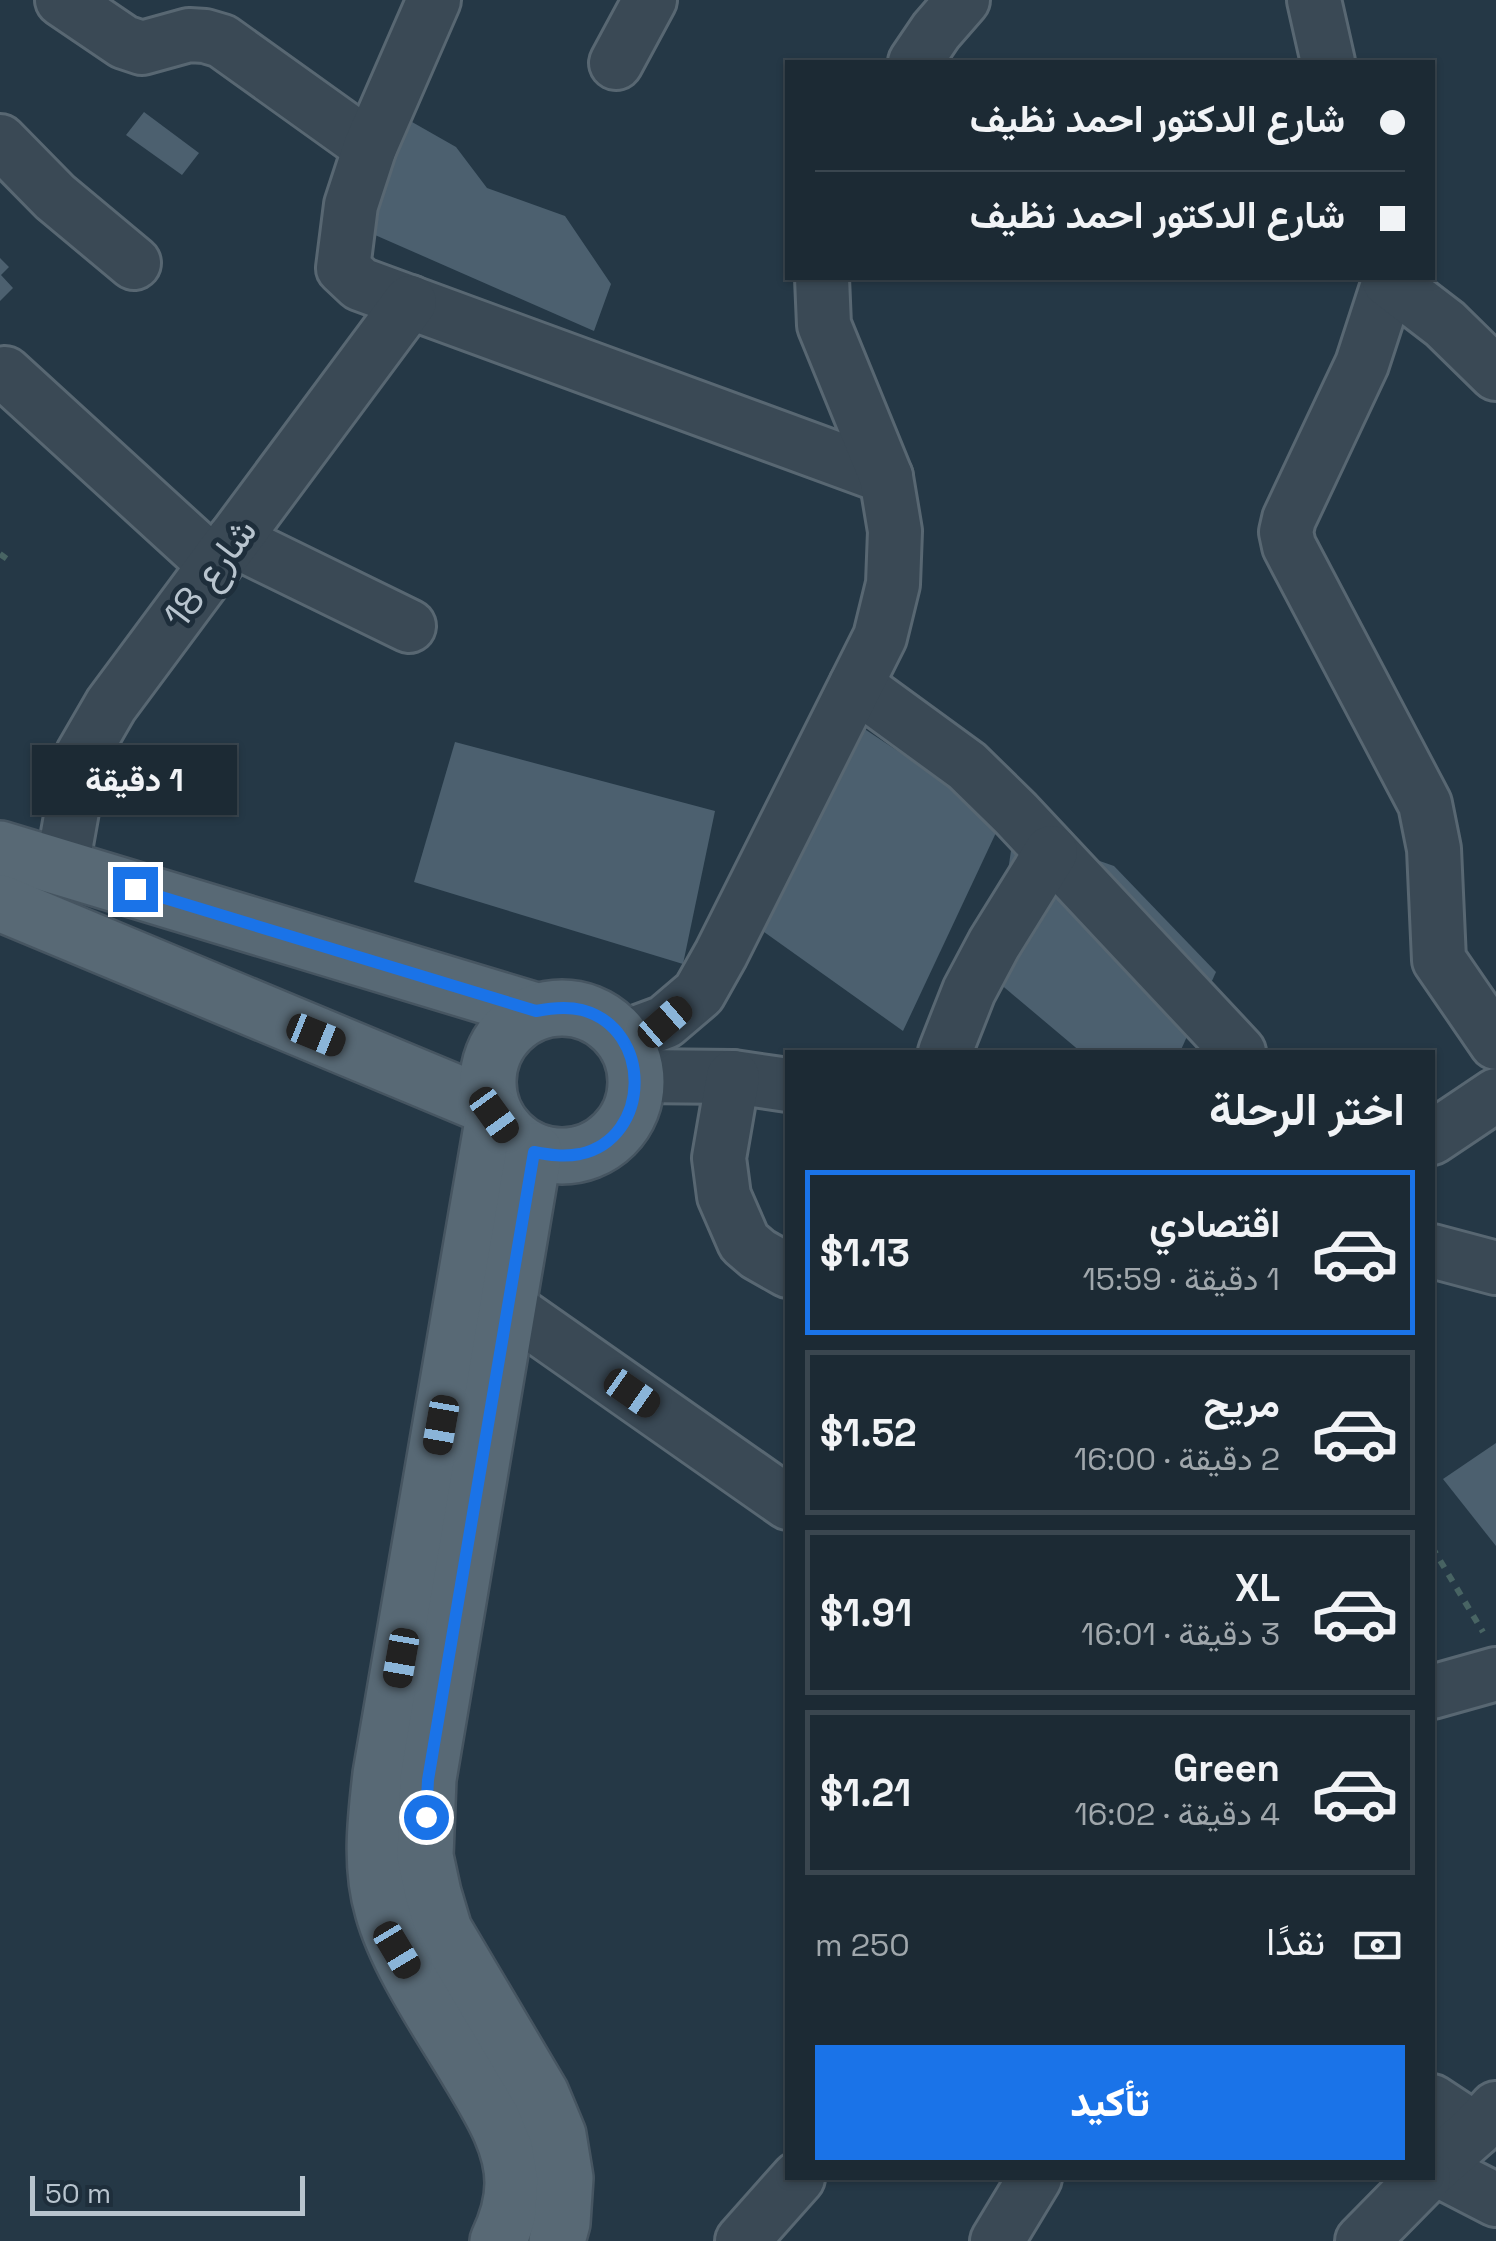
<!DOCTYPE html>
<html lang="ar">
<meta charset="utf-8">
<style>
:root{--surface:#1c2a34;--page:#25323c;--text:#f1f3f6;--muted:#a0a7ac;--line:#3a464f;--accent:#1a73e8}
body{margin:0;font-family:"Space Grotesk",Vazirmatn,sans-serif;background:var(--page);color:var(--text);direction:rtl;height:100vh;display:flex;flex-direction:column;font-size:38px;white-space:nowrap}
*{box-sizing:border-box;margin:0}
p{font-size:32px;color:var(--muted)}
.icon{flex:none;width:55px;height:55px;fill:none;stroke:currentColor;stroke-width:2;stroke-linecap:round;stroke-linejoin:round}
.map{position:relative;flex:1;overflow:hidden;direction:ltr}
.side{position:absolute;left:785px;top:1050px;width:650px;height:1130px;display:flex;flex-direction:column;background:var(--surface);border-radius:0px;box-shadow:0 2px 8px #0004,0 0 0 2px var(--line);direction:rtl}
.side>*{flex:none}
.guide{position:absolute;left:785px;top:60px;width:650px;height:220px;border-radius:0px;box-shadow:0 2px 8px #0004,0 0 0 2px var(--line);direction:rtl;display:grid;align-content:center;height:220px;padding:0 30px;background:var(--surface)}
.scale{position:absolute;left:30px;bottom:25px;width:275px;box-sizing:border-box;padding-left:10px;border:5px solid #b8c4ce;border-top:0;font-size:28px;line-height:35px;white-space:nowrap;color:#b8c4ce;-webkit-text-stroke:8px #1e2e3b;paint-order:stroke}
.end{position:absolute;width:45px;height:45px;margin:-22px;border:12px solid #1a73e8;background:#fff;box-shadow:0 0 0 5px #fff}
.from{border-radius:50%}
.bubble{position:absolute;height:70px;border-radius:0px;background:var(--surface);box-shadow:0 2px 8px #0004,0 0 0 2px var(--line);font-size:32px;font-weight:800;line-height:70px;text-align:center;direction:rtl}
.car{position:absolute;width:30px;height:60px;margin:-30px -15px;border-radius:12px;box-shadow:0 0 8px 2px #0007;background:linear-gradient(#222 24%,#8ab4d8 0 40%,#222 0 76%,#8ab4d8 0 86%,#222 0)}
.guide b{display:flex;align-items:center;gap:35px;height:95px;font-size:38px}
.guide b+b{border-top:2px solid var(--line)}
.guide i{width:25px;height:25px;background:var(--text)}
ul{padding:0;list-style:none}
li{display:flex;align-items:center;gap:30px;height:165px;margin:0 20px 15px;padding:0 10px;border:5px solid var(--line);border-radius:0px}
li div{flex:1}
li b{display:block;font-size:38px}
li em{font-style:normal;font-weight:800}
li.on{border-color:var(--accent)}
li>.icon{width:90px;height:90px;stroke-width:1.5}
h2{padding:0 30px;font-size:45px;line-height:120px}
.pay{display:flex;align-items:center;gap:25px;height:110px;padding:0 30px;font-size:38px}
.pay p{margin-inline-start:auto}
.primary-button{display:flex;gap:20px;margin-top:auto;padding:20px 30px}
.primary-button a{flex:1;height:115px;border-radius:0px;background:var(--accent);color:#fff;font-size:40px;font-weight:800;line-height:115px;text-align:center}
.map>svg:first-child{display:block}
.building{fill:#4c606f}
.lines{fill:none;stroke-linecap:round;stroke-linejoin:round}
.minor-casing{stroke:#586772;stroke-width:58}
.major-casing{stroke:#465561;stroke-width:60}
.path{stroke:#486463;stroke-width:6;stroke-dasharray:8 8;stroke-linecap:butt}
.minor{stroke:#3a4955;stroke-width:52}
.major{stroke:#586975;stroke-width:55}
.route{stroke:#1a73e8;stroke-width:12}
.labels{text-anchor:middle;stroke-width:10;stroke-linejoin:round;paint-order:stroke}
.street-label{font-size:38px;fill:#b8c4ce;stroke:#1e2e3b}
</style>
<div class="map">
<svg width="1496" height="2241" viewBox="0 0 1496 2241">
<rect width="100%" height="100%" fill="#253846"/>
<g class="building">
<polygon points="144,112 199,153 182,175 126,135"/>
<polygon points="405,118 456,147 487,188 565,216 611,284 594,331 375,235 384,180"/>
<polygon points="0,258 9,267 1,275 13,288 0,301"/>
<polygon points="863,728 1002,820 903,1031 757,927"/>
<polygon points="455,742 715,811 683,964 414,882"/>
<polygon points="1014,831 1114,866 1216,972 1180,1052 1081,1052 992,977"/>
<polygon points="1496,1443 1496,1546 1443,1479"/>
</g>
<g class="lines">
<defs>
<g id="minor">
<polyline points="62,0 124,42 142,48 189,35 205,36 222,41 370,147"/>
<polyline points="434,0 370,147 351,205 343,268 360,284 886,477"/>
<polyline points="1314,0 1328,62"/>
<polyline points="915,62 936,31 963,0"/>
<polyline points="616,63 650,0"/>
<polyline points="0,141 55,197 134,263"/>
<polyline points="1388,278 1389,281 1362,364 1289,519 1286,532 1289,546 1425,804 1434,849 1439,960 1496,1043"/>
<polyline points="1389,281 1445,324 1496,374"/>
<polyline points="5,373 215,565"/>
<polyline points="233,540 409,626"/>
<polyline points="856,685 967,766 1016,814 1239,1052"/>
<polyline points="62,867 82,755 111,705 410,302"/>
<polyline points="622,1038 665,1022 699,993 721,954 880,637 893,584 895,531 886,477 824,325 822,278"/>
<polyline points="945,1052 969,991 994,944 1051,852"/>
<polyline points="637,1076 733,1077 788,1085"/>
<polyline points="733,1077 719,1158 724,1196 744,1242 758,1254 788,1271"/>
<polyline points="1432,1138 1496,1095"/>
<polyline points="1432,1251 1496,1268"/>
<polyline points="507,1306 788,1503"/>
<polyline points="1432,1692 1496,1674"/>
<polyline points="1432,2101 1476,2130"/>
<polyline points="1434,2168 1496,2200"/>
<polyline points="1432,2169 1476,2130 1496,2108"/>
<polyline points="742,2241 798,2178"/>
<polyline points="997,2241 1035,2178"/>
<polyline points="1362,2241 1424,2178"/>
</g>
<g id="major">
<polyline points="0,849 536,1011"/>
<polyline points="0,903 492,1108"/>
<circle cx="562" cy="1082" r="74"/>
<path d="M 494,1115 L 381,1774 C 376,1818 370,1867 383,1910 C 398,1965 443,2028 472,2078 C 491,2110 513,2145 513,2183 C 513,2204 507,2222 498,2241"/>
<polyline points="534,1151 428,1779 425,1856 433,1893 444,1930 541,2094 558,2135 565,2178 562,2223 557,2241"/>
</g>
</defs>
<use href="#minor" class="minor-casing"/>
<use href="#major" class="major-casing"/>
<g class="path">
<polyline points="0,554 7,559"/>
<polyline points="1432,1547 1483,1632"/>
</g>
<use href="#minor" class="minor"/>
<use href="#major" class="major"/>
</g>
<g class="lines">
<path class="route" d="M 135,889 L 536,1011 C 551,1008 566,1006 582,1010 C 653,1029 652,1138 580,1154 C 564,1157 550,1155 534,1152 L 428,1780 L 426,1817"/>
</g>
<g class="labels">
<g class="street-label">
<text transform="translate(210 573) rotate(-53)" y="13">شارع 18</text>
</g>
</g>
</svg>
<div class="scale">50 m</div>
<i class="end from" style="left:426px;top:1817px"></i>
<i class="end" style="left:135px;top:889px"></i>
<div class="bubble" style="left:32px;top:745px;width:205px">1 دقيقة</div>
<i class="car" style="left:665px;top:1022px;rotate:49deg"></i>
<i class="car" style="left:316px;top:1035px;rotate:112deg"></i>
<i class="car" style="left:494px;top:1115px;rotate:144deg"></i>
<i class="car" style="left:632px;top:1393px;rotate:125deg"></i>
<i class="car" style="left:441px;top:1425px;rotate:190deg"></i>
<i class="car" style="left:401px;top:1658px;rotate:190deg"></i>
<i class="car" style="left:397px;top:1950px;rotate:149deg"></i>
<div class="guide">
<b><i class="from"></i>شارع الدكتور احمد نظيف</b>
<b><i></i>شارع الدكتور احمد نظيف</b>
</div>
<section class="side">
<h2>اختر الرحلة</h2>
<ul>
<li class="on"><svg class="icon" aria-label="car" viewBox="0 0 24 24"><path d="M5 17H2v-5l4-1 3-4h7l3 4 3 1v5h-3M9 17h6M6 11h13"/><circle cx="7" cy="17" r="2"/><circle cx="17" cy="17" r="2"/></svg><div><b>اقتصادي</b><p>1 دقيقة · 15:59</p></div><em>$1.13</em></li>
<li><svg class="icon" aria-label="car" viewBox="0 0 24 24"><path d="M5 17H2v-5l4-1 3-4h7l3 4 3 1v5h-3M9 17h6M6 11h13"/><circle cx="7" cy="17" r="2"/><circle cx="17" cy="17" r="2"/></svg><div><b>مريح</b><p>2 دقيقة · 16:00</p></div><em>$1.52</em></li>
<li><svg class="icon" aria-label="car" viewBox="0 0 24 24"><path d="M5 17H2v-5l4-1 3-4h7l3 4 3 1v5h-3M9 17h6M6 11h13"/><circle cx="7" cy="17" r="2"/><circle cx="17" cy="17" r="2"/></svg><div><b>XL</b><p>3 دقيقة · 16:01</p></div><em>$1.91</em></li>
<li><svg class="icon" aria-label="car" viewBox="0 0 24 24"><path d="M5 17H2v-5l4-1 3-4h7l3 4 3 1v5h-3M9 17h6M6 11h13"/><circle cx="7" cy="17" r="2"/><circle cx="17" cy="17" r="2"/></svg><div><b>Green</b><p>4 دقيقة · 16:02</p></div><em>$1.21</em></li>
</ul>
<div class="pay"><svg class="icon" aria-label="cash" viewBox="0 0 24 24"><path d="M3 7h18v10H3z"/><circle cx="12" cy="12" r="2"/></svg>نقدًا<p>250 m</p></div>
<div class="primary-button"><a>تأكيد</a></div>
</section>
</div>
